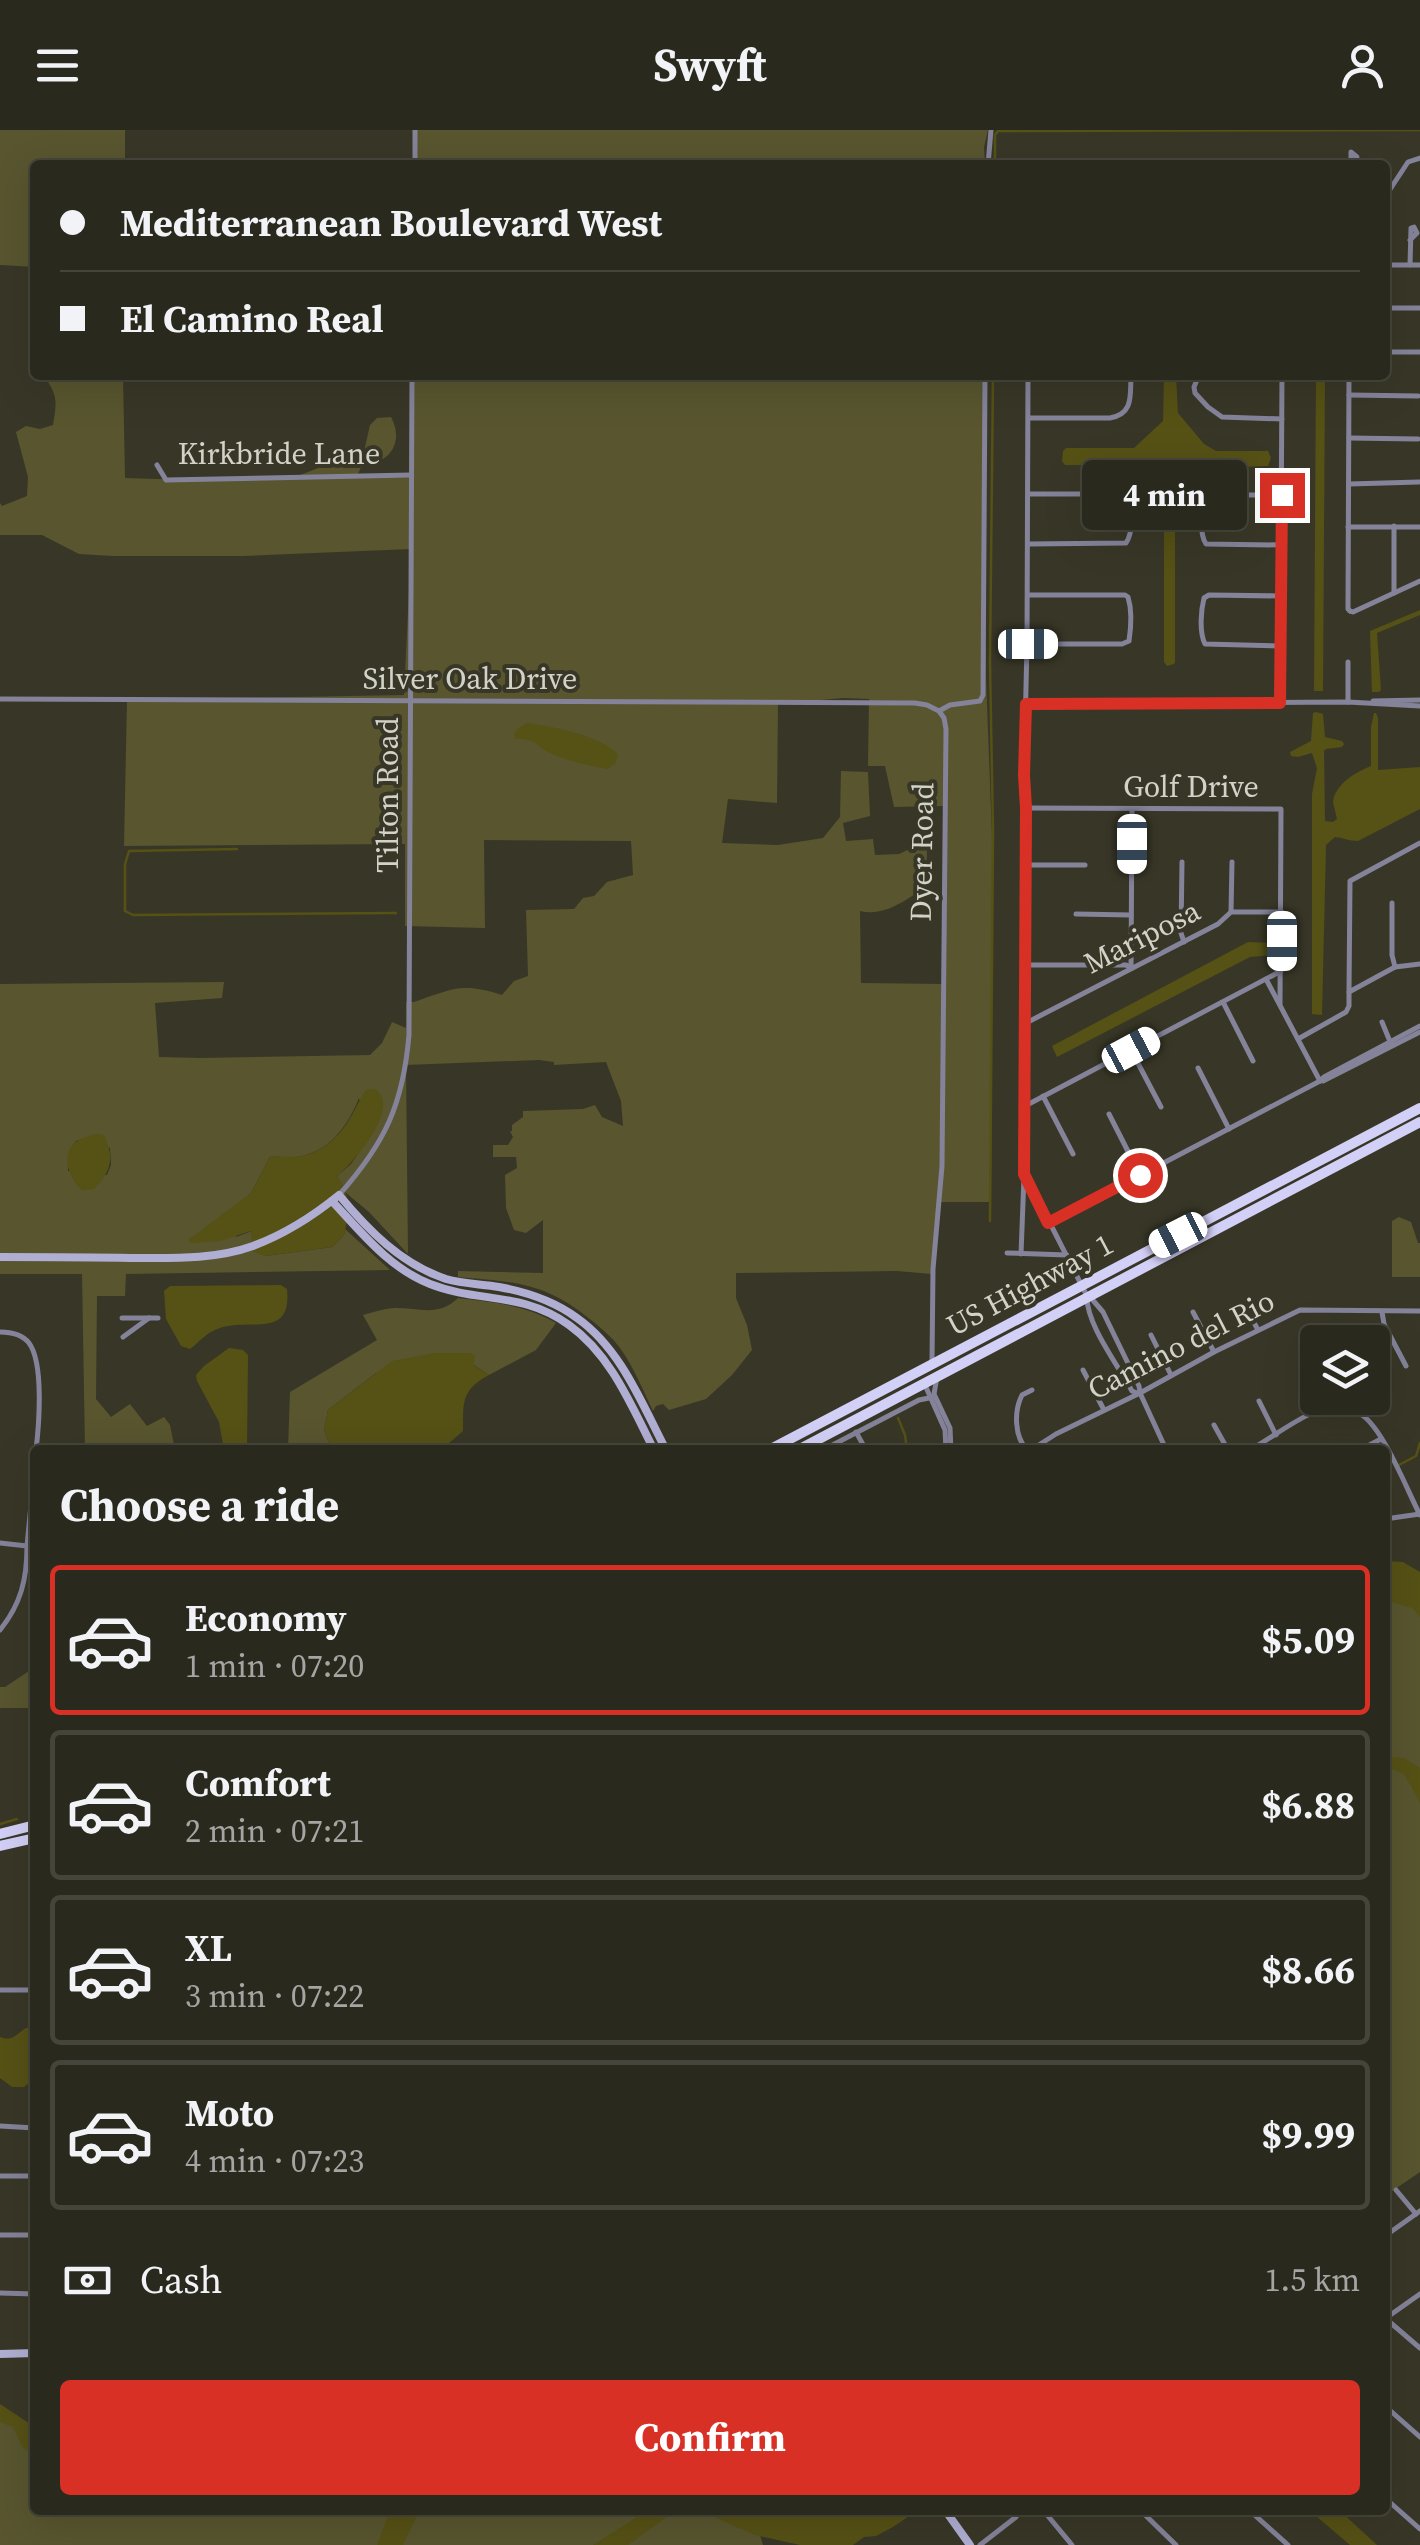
<!DOCTYPE html>
<meta charset="utf-8">
<style>
:root{--surface:#2a291d;--page:#323126;--text:#f1f3f6;--muted:#a5a6a4;--line:#46453b;--accent:#d93025}
body{margin:0;font-family:"Source Serif 4",serif;background:var(--page);color:var(--text);height:100vh;display:flex;flex-direction:column;font-size:38px;white-space:nowrap}
*{box-sizing:border-box;margin:0}
p{font-size:32px;color:var(--muted)}
.icon{flex:none;width:55px;height:55px;fill:none;stroke:currentColor;stroke-width:2;stroke-linecap:round;stroke-linejoin:round}
.map{position:relative;flex:1;overflow:hidden}
.drawer{position:absolute;left:30px;top:1315px;width:1360px;height:1070px;display:flex;flex-direction:column;background:var(--surface);border-radius:10px;box-shadow:0 10px 40px #0002,0 0 0 2px var(--line)}
.drawer>*{flex:none}
.guide{position:absolute;left:30px;top:30px;width:1360px;height:220px;border-radius:10px;box-shadow:0 10px 40px #0002,0 0 0 2px var(--line);display:grid;align-content:center;height:220px;padding:0 30px;background:var(--surface)}
.controls{position:absolute;left:1300px;top:1195px;display:grid;gap:20px}
.controls a{display:grid;place-items:center;width:90px;height:90px;border-radius:10px;background:var(--surface);box-shadow:0 10px 40px #0002,0 0 0 2px var(--line);font-size:50px}
.end{position:absolute;width:45px;height:45px;margin:-22px;border:12px solid #d93025;background:#fff;box-shadow:0 0 0 5px #fff}
.from{border-radius:50%}
.bubble{position:absolute;height:70px;border-radius:10px;background:var(--surface);box-shadow:0 10px 40px #0002,0 0 0 2px var(--line);font-size:32px;font-weight:700;line-height:70px;text-align:center}
.car{position:absolute;width:30px;height:60px;margin:-30px -15px;border-radius:12px;box-shadow:0 0 8px 2px #0007;background:linear-gradient(#fff 24%,#345 0 40%,#fff 0 76%,#345 0 86%,#fff 0)}
.guide b{display:flex;align-items:center;gap:35px;height:95px;font-size:38px}
.guide b+b{border-top:2px solid var(--line)}
.guide i{width:25px;height:25px;background:var(--text)}
ul{padding:0;list-style:none}
li{display:flex;align-items:center;gap:30px;height:150px;margin:0 20px 15px;padding:0 10px;border:5px solid var(--line);border-radius:10px}
li div{flex:1}
li b{display:block;font-size:38px}
li em{font-style:normal;font-weight:700}
li.selected{border-color:var(--accent)}
li>.icon{width:90px;height:90px;stroke-width:1.5}
h2{padding:0 30px;font-size:45px;line-height:120px}
.pay{display:flex;align-items:center;gap:25px;height:110px;padding:0 30px;font-size:38px}
.pay p{margin-inline-start:auto}
.button{display:flex;gap:20px;margin-top:auto;padding:20px 30px}
.button a{flex:1;height:115px;border-radius:10px;background:var(--accent);color:#fff;font-size:40px;font-weight:700;line-height:115px;text-align:center}
header{display:flex;justify-content:space-between;align-items:center;height:130px;padding:0 30px;background:var(--surface);font-size:45px;font-weight:700}
.map>svg:first-child{display:block}
.green{fill:#58552f;fill-rule:evenodd}
.water{fill:#565115}
.lines{fill:none;stroke-linecap:round;stroke-linejoin:round}
.stream{stroke:#565115;stroke-width:2.5}
.street{stroke:#84839a;stroke-width:5}
.secondary{stroke:#b0aed3;stroke-width:8}
.primary{stroke:#d3d0f7;stroke-width:10}
.route{stroke:#d93025;stroke-width:12}
.labels{text-anchor:middle;stroke-width:8;stroke-linejoin:round;paint-order:stroke}
.street-label{font-size:30px;fill:#d3d2c8;stroke:#383727}
</style>
<header><svg class="icon" aria-label="menu" viewBox="0 0 24 24"><path d="M4 6h16M4 12h16M4 18h16"/></svg>Swyft<svg class="icon" aria-label="person" viewBox="0 0 24 24"><circle cx="12" cy="8" r="4"/><path d="M4 21q1-7 8-7t8 7"/></svg></header>
<div class="map">
<svg width="1420" height="2415" viewBox="0 0 1420 2415">
<rect width="100%" height="100%" fill="#383727"/>
<g class="green">
<polygon points="0,0 125,0 125,35 35,35 35,137 0,135"/>
<polygon points="413,0 988,0 984,17 985,35 413,35"/>
<path d="M 43,245 L 123,245 L 125,348 L 188,350 L 300,345 L 334,332 L 363,326 L 370,295 L 377,288 L 391,287 C 404,310 391,335 363,333 L 356,348 L 410,347 L 411,245 L 983,245 L 986,548 L 993,732 L 991,1072 L 938,1072 L 932,1144 L 897,1141 L 736,1143 L 736,1168 L 747,1195 L 752,1220 L 732,1245 L 706,1269 L 669,1280 L 663,1274 L 656,1276 L 653,1281 C 643,1260 633,1236 620,1218 C 612,1207 601,1198 591,1190 C 545,1152 515,1152 458,1147 L 458,1141 L 543,1143 L 543,1090 L 526,1103 L 514,1100 L 506,1078 L 505,1045 L 517,1038 L 516,1027 L 493,1027 L 493,1015 L 508,1015 L 513,1007 L 510,1001 L 512,1001 L 512,995 L 523,987 L 523,981 L 583,979 L 595,975 L 602,987 L 623,996 L 621,971 L 606,932 L 554,935 L 554,932 L 539,930 L 406,935 L 408,1124 L 369,1082 L 346,1063 L 337,1046 L 351,1034 L 371,1005 L 359,968 C 348,996 328,1024 295,1027 C 287,1028 279,1026 270,1027 L 251,1063 L 240,1073 L 236,1107 L 252,1101 L 252,1114 L 222,1122 L 195,1124 L 0,1125 L 0,854 L 224,852 L 222,868 L 155,873 L 159,927 L 201,928 L 370,925 L 382,913 L 392,892 L 406,898 L 406,872 L 414,872 C 453,859 461,852 502,865 L 514,851 L 528,846 L 526,780 L 574,779 L 583,768 L 594,766 L 607,752 L 633,745 L 631,711 L 484,710 L 485,798 L 405,796 L 405,714 L 124,716 L 127,570 L 404,565 L 411,419 L 244,426 L 113,426 L 79,424 L 42,405 L 0,405 L 0,373 L 2,376 L 27,366 L 28,347 L 16,302 L 26,296 L 40,299 L 53,295 C 57,271 58,265 43,245 ZM 843,568 L 869,569 L 868,636 L 885,636 L 894,677 L 943,676 L 944,854 L 861,853 L 860,781 C 885,787 905,770 926,757 L 927,722 L 925,712 L 899,724 L 875,725 L 873,709 L 846,711 L 843,693 L 870,686 L 868,642 L 841,641 L 840,687 L 823,708 L 778,715 L 722,713 L 728,669 L 777,673 L 778,574 ZM 86,1008 L 110,1018 L 111,1035 L 107,1045 L 68,1041 L 68,1024 L 76,1011 Z"/>
<polygon points="1399,1087 1411,1092 1418,1113 1420,1113 1420,1147 1392,1147 1392,1091"/>
<polygon points="345,1099 390,1140 126,1144 125,1166 97,1166 96,1269 111,1287 130,1274 147,1296 164,1287 170,1295 175,1320 85,1320 82,1144 0,1144 0,1130 171,1130 252,1119 265,1126 332,1117 344,1105"/>
<path d="M 458,1168 C 492,1172 526,1175 556,1193 L 536,1220 L 489,1245 L 472,1234 L 376,1243 L 328,1280 L 324,1300 L 329,1313 L 328,1320 L 288,1320 L 290,1262 L 377,1210 L 363,1185 C 374,1182 385,1178 396,1178 C 420,1178 439,1187 458,1168 Z"/>
<polygon points="1385,1454 1420,1471 1420,2042 1385,2066"/>
<polygon points="35,1537 35,1595 31,1576 28,1578 0,1578 0,1557 5,1557"/>
<polygon points="0,2286 35,2307 35,2380 899,2380 877,2392 757,2395 763,2415 0,2415"/>
</g>
<g class="water">
<polygon points="1164,245 1176,245 1178,283 1204,314 1216,321 1268,321 1271,328 1268,336 1175,339 1175,532 1174,534 1167,536 1164,532 1164,339 1158,336 1065,335 1062,331 1063,321 1066,318 1134,318 1163,291"/>
<polygon points="1316,245 1325,245 1323,561 1314,561"/>
<polygon points="1420,480 1420,485 1377,503 1381,560 1379,562 1372,562 1370,501"/>
<path d="M 1316,582 L 1323,584 L 1325,607 L 1342,611 L 1344,614 L 1342,617 L 1326,619 L 1324,621 L 1325,691 L 1333,692 L 1337,689 C 1337,688 1333,673 1333,672 C 1335,654 1356,642 1371,636 L 1371,597 L 1374,583 L 1376,583 L 1378,588 L 1378,640 L 1420,637 L 1420,679 L 1358,711 C 1349,711 1344,708 1335,707 L 1326,715 L 1322,885 L 1312,884 L 1312,664 L 1317,638 L 1312,623 L 1298,627 L 1291,626 L 1290,622 L 1311,611 L 1313,583 Z"/>
<path d="M 527,593 C 554,597 599,605 618,624 L 615,634 L 607,639 C 589,636 569,631 552,624 C 534,616 539,609 516,609 L 514,605 L 517,599 Z"/>
<polygon points="1248,812 1275,813 1275,825 1250,827 1057,927 1052,916"/>
<path d="M 375,959 C 402,977 354,1032 337,1046 L 344,1057 L 348,1072 L 339,1062 L 306,1087 L 252,1114 L 251,1101 L 220,1111 L 192,1113 L 188,1110 L 251,1063 L 270,1027 C 278,1026 286,1027 294,1027 C 318,1026 339,1008 350,988 C 356,979 359,969 366,960 Z"/>
<path d="M 96,1004 L 104,1005 C 115,1028 111,1042 94,1059 L 82,1060 C 68,1048 59,1021 79,1010 C 84,1007 90,1006 96,1004 Z"/>
<polygon points="331,1075 347,1091 344,1105 332,1117 265,1126 252,1121 252,1119"/>
<path d="M 281,1155 L 287,1159 C 292,1208 253,1189 223,1197 C 206,1202 203,1209 190,1219 L 181,1216 L 166,1189 L 164,1161 L 170,1156 Z"/>
<polygon points="229,1218 243,1220 248,1225 247,1320 224,1320 219,1292 197,1251 196,1245 204,1236"/>
<path d="M 435,1223 L 471,1223 L 475,1226 L 473,1235 L 489,1245 C 461,1260 463,1272 463,1301 L 441,1320 L 328,1320 L 329,1313 L 324,1300 L 328,1280 L 392,1231 Z"/>
<polygon points="1385,1431 1403,1432 1420,1442 1420,1487 1412,1478 1385,1470"/>
<polygon points="1385,1627 1404,1628 1420,1638 1420,1673 1404,1644 1385,1636"/>
<path d="M 26,1898 L 35,1898 L 35,1909 L 30,1924 L 30,1952 L 24,1957 L 12,1957 L 0,1948 L 0,1907 C 13,1912 16,1904 26,1898 Z"/>
<polygon points="0,2274 35,2297 35,2325 23,2318 13,2297 0,2292"/>
<polygon points="390,2380 420,2380 403,2415 377,2415"/>
<polygon points="648,2380 822,2380 861,2387 874,2386 887,2380 918,2380 893,2397 876,2406 864,2407 853,2415 800,2415 755,2405 705,2383 675,2381 628,2415 593,2415"/>
<polygon points="1309,2380 1339,2380 1377,2415 1350,2415"/>
</g>
<g class="lines">
<g class="stream">
<polyline points="995,35 995,5 998,1 1420,0"/>
<polyline points="237,719 129,721 125,734 125,781 133,785 396,783"/>
<polyline points="990,1091 993,702 990,532 993,245"/>
<polyline points="898,1288 905,1305 907,1320"/>
<polyline points="1399,1335 1416,1326 1420,1313"/>
<polyline points="1385,1342 1390,1339"/>
<polyline points="0,1694 17,1689"/>
</g>
<g class="street">
<polyline points="415,35 415,0"/>
<polyline points="988,35 991,0"/>
<polyline points="1203,35 1221,32 1288,32"/>
<polyline points="1351,35 1351,22 1357,27 1353,35"/>
<polyline points="1385,67 1408,32 1420,28"/>
<polyline points="1385,135 1420,135"/>
<polyline points="1410,135 1411,98 1414,97 1417,103 1410,110"/>
<polyline points="1385,178 1420,178"/>
<polyline points="1385,222 1420,222"/>
<polyline points="1199,245 1194,257 1195,263 1208,277 1222,287 1282,289"/>
<polyline points="1349,245 1348,479 1350,481"/>
<polyline points="1349,265 1418,266"/>
<path d="M 1029,288 L 1110,288 C 1134,284 1130,265 1131,245"/>
<polyline points="1349,308 1418,309"/>
<polyline points="157,335 166,350 411,345"/>
<polyline points="1349,354 1419,352"/>
<polyline points="1394,396 1394,463"/>
<polyline points="1348,397 1420,397"/>
<path d="M 1028,414 L 1126,413 C 1133,403 1133,380 1128,368 L 1121,364 L 1028,364"/>
<path d="M 1281,415 L 1206,414 C 1199,403 1201,380 1205,368 L 1212,365 L 1282,365"/>
<path d="M 1281,466 L 1209,465 L 1204,468 C 1201,480 1199,502 1205,514 L 1281,516"/>
<polyline points="1350,481 1353,482 1420,451"/>
<path d="M 1027,514 L 1122,514 L 1129,511 C 1131,498 1132,480 1128,467 L 1125,465 L 1028,465"/>
<polyline points="1348,532 1348,572"/>
<polyline points="0,569 915,573 927,575 939,581"/>
<polyline points="1373,571 1420,570"/>
<polyline points="1280,573 1282,245"/>
<polyline points="1026,574 1348,572 1420,576"/>
<polyline points="1026,678 1281,679 1280,874"/>
<polyline points="1182,732 1181,803 1184,812"/>
<polyline points="1026,735 1085,735"/>
<polyline points="1392,773 1392,825 1395,837"/>
<polyline points="1231,782 1232,732"/>
<polyline points="1076,784 1131,785"/>
<polyline points="1026,835 1126,835 1131,838 1132,679"/>
<polyline points="1266,849 1320,951"/>
<polyline points="1349,862 1350,751 1420,713"/>
<polyline points="1223,872 1253,931"/>
<polyline points="1382,892 1391,914"/>
<polyline points="1026,893 1218,794 1231,782 1282,782"/>
<polyline points="1298,909 1346,882 1349,876 1349,862 1395,837 1420,834"/>
<polyline points="1131,920 1161,977"/>
<polyline points="1198,938 1229,999"/>
<polyline points="1323,951 1420,902"/>
<polyline points="1043,966 1073,1024"/>
<polyline points="1025,976 1281,841"/>
<polyline points="1109,984 1140,1045"/>
<path d="M 1025,1044 L 1087,1166 C 1086,1194 1118,1235 1132,1261 L 1137,1263"/>
<path d="M 339,1065 C 385,1013 403,975 409,905 L 412,245"/>
<polyline points="1049,1093 1320,951 1324,947 1420,896"/>
<polyline points="1007,1123 1067,1125"/>
<polyline points="1021,1124 1025,1021 1026,678 1024,645 1027,514 1028,245"/>
<polyline points="1091,1168 1103,1182 1139,1256 1140,1263 1164,1315 1169,1320"/>
<polyline points="1245,1176 1258,1200"/>
<polyline points="1193,1182 1214,1222"/>
<polyline points="1382,1182 1384,1194 1406,1236"/>
<polyline points="122,1188 158,1188"/>
<path d="M 0,1202 C 12,1202 22,1204 29,1213 C 44,1233 39,1295 36,1320"/>
<polyline points="1151,1205 1171,1245"/>
<polyline points="123,1207 149,1188"/>
<polyline points="932,1232 933,1139 942,1036 946,599 944,588 939,581 950,575 980,571 983,565 985,245"/>
<polyline points="1083,1240 1104,1280"/>
<polyline points="937,1247 934,1264 950,1298 951,1320"/>
<polyline points="1302,1248 1317,1281"/>
<polyline points="925,1255 945,1300 946,1320"/>
<polyline points="1259,1271 1276,1305"/>
<polyline points="1358,1281 1362,1268"/>
<polyline points="1214,1295 1228,1320"/>
<polyline points="856,1302 866,1320"/>
<polyline points="823,1320 919,1270 929,1268"/>
<path d="M 1027,1320 C 1014,1306 1014,1281 1022,1265 L 1032,1260"/>
<polyline points="1031,1320 1056,1304 1140,1263 1214,1222 1300,1180 1420,1181"/>
<polyline points="1154,1320 1164,1315"/>
<path d="M 1250,1320 C 1268,1310 1299,1287 1317,1281 C 1330,1277 1351,1277 1362,1285 C 1384,1300 1407,1360 1420,1385"/>
<polyline points="1360,1320 1381,1309"/>
<polyline points="1385,1389 1420,1384"/>
<polyline points="0,1413 27,1416 35,1333"/>
<path d="M 0,1500 C 21,1474 27,1449 27,1416"/>
<polyline points="0,1860 35,1860"/>
<polyline points="0,1996 35,1998"/>
<polyline points="0,2046 35,2046"/>
<polyline points="1396,2060 1416,2084"/>
<polyline points="0,2105 35,2105"/>
<polyline points="1385,2106 1420,2081"/>
<polyline points="0,2163 35,2164"/>
<polyline points="1385,2188 1420,2218"/>
<polyline points="1386,2188 1420,2164"/>
<polyline points="1385,2276 1420,2307"/>
<polyline points="1385,2368 1420,2399"/>
<polyline points="1043,2380 1072,2415"/>
<polyline points="1140,2380 1176,2415"/>
<polyline points="1249,2380 1288,2415"/>
<polyline points="980,2415 1016,2387 1019,2380"/>
</g>
<g class="secondary">
<path d="M 332,1071 C 361,1102 389,1138 430,1154 C 478,1173 522,1161 569,1195 C 611,1225 631,1275 654,1320"/>
<path d="M 0,1127 C 44,1127 87,1127 131,1128 C 171,1128 214,1130 253,1116 C 285,1104 312,1087 339,1065 C 368,1100 401,1134 446,1149 C 463,1154 482,1154 499,1157 C 527,1162 554,1171 577,1188 C 621,1219 642,1274 666,1320"/>
<polyline points="0,2224 35,2223"/>
<polyline points="945,2380 970,2415"/>
</g>
<g class="primary">
<polyline points="769,1320 1420,978"/>
<polyline points="798,1320 1420,992"/>
<polyline points="0,1704 35,1695"/>
<polyline points="0,1716 35,1708"/>
</g>
</g>
<g class="lines">
<polyline class="route" points="1140,1045 1048,1093 1024,1044 1026,678 1024,645 1026,574 1280,573 1282,365"/>
</g>
<g class="labels">
<g class="street-label">
<text x="279" y="334">Kirkbride Lane</text>
<text x="470" y="559">Silver Oak Drive</text>
<text x="1191" y="667">Golf Drive</text>
<text transform="translate(388 665) rotate(-90)" y="10">Tilton Road</text>
<text transform="translate(922 722) rotate(-89)" y="10">Dyer Road</text>
<text transform="translate(1142 807) rotate(-27)" y="10">Mariposa</text>
<text transform="translate(1030 1155) rotate(-28)" y="10">US Highway 1</text>
<text transform="translate(1181 1215) rotate(-27)" y="10">Camino del Rio</text>
</g>
</g>
</svg>
<div class="controls">
<a><svg class="icon" aria-label="layers" viewBox="0 0 24 24"><path d="M12 4l9 5-9 5-9-5zM3 14l9 5 9-5"/></svg></a>
</div>
<i class="end from" style="left:1140px;top:1045px"></i>
<i class="end" style="left:1282px;top:365px"></i>
<div class="bubble" style="left:1082px;top:330px;width:165px">4 min</div>
<i class="car" style="left:1028px;top:514px;rotate:90deg"></i>
<i class="car" style="left:1132px;top:714px;rotate:180deg"></i>
<i class="car" style="left:1282px;top:811px;rotate:180deg"></i>
<i class="car" style="left:1131px;top:920px;rotate:62deg"></i>
<i class="car" style="left:1178px;top:1105px;rotate:243deg"></i>
<div class="guide">
<b><i class="from"></i>Mediterranean Boulevard West</b>
<b><i></i>El Camino Real</b>
</div>
<section class="drawer">
<h2>Choose a ride</h2>
<ul>
<li class="selected"><svg class="icon" aria-label="car" viewBox="0 0 24 24"><path d="M5 17H2v-5l4-1 3-4h7l3 4 3 1v5h-3M9 17h6M6 11h13"/><circle cx="7" cy="17" r="2"/><circle cx="17" cy="17" r="2"/></svg><div><b>Economy</b><p>1 min · 07:20</p></div><em>$5.09</em></li>
<li><svg class="icon" aria-label="car" viewBox="0 0 24 24"><path d="M5 17H2v-5l4-1 3-4h7l3 4 3 1v5h-3M9 17h6M6 11h13"/><circle cx="7" cy="17" r="2"/><circle cx="17" cy="17" r="2"/></svg><div><b>Comfort</b><p>2 min · 07:21</p></div><em>$6.88</em></li>
<li><svg class="icon" aria-label="car" viewBox="0 0 24 24"><path d="M5 17H2v-5l4-1 3-4h7l3 4 3 1v5h-3M9 17h6M6 11h13"/><circle cx="7" cy="17" r="2"/><circle cx="17" cy="17" r="2"/></svg><div><b>XL</b><p>3 min · 07:22</p></div><em>$8.66</em></li>
<li><svg class="icon" aria-label="car" viewBox="0 0 24 24"><path d="M5 17H2v-5l4-1 3-4h7l3 4 3 1v5h-3M9 17h6M6 11h13"/><circle cx="7" cy="17" r="2"/><circle cx="17" cy="17" r="2"/></svg><div><b>Moto</b><p>4 min · 07:23</p></div><em>$9.99</em></li>
</ul>
<div class="pay"><svg class="icon" aria-label="cash" viewBox="0 0 24 24"><path d="M3 7h18v10H3z"/><circle cx="12" cy="12" r="2"/></svg>Cash<p>1.5 km</p></div>
<div class="button"><a>Confirm</a></div>
</section>
</div>
